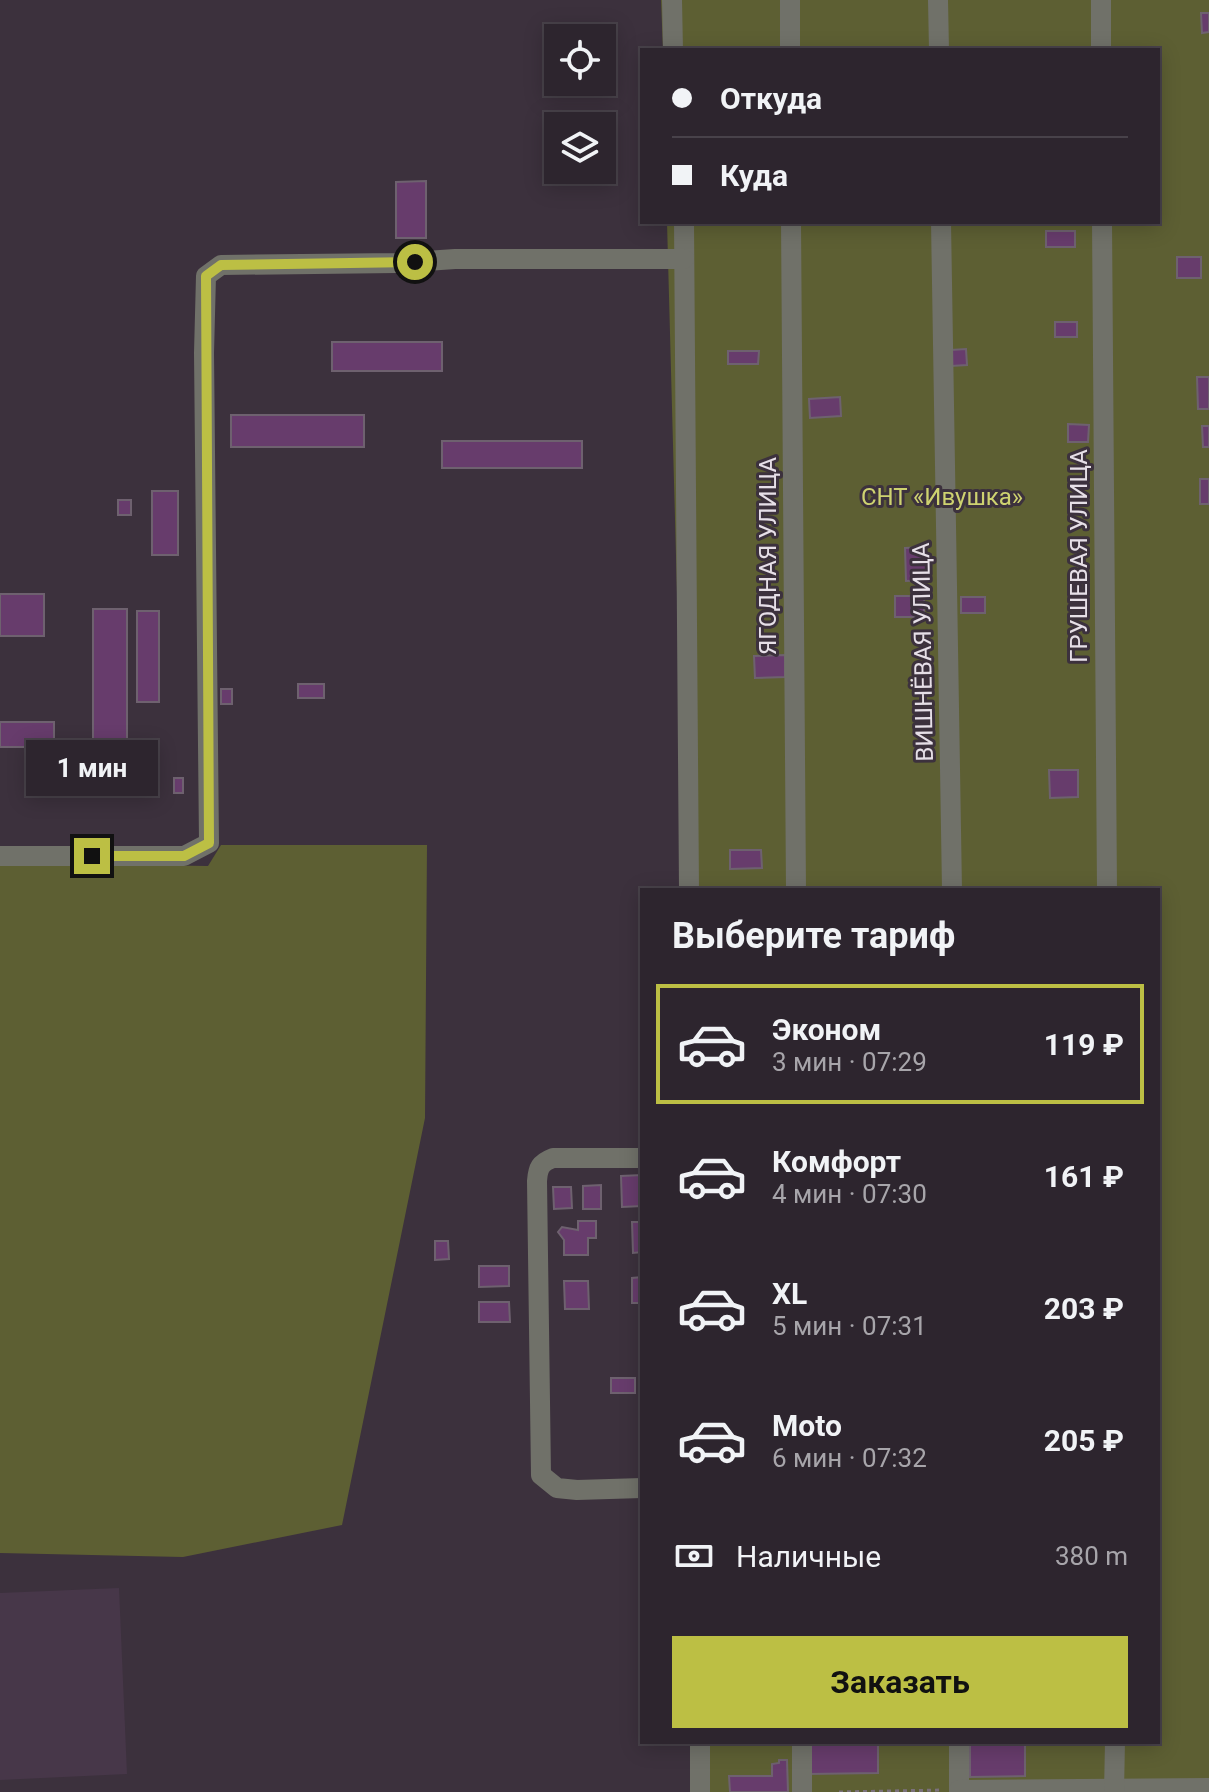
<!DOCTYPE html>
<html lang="ru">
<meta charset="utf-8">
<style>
:root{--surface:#2d252e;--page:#352d36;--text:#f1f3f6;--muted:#a7a5aa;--line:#48424a;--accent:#bcbf44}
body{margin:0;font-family:Roboto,sans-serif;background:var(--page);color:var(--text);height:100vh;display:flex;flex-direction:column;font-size:30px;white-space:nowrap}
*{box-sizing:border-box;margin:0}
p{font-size:26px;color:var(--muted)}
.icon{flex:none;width:44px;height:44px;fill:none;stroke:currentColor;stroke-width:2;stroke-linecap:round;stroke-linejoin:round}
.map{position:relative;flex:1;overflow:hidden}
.side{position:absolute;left:640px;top:888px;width:520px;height:856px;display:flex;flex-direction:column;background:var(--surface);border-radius:0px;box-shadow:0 4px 20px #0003,0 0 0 2px var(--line)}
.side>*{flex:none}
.top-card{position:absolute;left:640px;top:48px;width:520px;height:176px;border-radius:0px;box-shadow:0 4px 20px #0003,0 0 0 2px var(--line);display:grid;align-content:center;height:176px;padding:0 32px;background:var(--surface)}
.controls{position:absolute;left:544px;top:24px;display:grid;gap:16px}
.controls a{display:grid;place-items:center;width:72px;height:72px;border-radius:0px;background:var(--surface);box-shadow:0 4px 20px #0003,0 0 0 2px var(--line);font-size:40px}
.end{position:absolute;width:36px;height:36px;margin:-18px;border:10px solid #bcbf44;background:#111;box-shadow:0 0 0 4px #111}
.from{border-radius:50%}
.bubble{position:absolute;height:56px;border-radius:0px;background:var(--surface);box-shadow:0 4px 20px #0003,0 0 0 2px var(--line);font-size:26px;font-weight:700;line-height:56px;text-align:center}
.top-card b{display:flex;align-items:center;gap:28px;height:76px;font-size:30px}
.top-card b+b{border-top:2px solid var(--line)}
.top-card i{width:20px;height:20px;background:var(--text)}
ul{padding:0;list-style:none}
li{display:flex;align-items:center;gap:24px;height:120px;margin:0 16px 12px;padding:0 16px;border:4px solid transparent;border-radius:0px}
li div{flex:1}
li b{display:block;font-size:30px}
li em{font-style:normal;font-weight:700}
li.selected{border-color:var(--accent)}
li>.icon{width:72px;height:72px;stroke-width:1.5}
h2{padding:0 32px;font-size:36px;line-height:96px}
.pay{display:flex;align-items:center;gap:20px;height:88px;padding:0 32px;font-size:30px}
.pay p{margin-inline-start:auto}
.primary-button{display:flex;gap:16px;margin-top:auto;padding:16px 32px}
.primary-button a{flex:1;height:92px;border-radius:0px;background:var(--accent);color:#111;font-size:32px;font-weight:700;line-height:92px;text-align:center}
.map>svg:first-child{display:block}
.built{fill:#473749}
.green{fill:#5d5f33}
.building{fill:#673c6c;stroke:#6e616f;stroke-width:2}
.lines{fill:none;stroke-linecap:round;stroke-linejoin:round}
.path{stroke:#7b717c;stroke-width:3;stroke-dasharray:4 4;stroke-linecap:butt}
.minor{stroke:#707169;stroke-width:20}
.route{stroke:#bcbf44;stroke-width:10}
.labels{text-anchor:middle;stroke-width:6;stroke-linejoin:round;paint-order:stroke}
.park-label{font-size:24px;fill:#ced270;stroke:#3c313d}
.street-label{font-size:24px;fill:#e6dfe7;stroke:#3c313d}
</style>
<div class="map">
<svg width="1209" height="1792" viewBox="0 0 1209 1792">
<rect width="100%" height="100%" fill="#3c313d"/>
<polygon class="built" points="119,1588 127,1774 0,1780 0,1593"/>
<g class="green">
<polygon points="661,0 1209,0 1209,1792 710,1792 708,1742 1158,1742 1158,890 685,890 667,222 1158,222 1158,50 663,50"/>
<polygon points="221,845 427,845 425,1118 342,1525 183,1557 0,1553 0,863 208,866"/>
</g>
<g class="building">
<polygon points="1201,13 1209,13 1209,32 1202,33"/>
<polygon points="426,181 426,238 396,238 396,182"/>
<rect x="1046" y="231" width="29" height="16"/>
<rect x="1177" y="257" width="24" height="21"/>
<rect x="1055" y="322" width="22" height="15"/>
<rect x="332" y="342" width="110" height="29"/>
<polygon points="966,349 967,365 951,366 951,350"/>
<polygon points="728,351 759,351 758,364 728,364"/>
<polygon points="1197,377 1209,377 1209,409 1198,409"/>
<polygon points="840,397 841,416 810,418 809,399"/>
<rect x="231" y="415" width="133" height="32"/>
<polygon points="1068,424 1089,425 1088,442 1068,442"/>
<polygon points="1202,426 1209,426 1209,447 1203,447"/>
<rect x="442" y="441" width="140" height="27"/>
<rect x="1200" y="479" width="9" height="25"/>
<rect x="152" y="491" width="26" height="64"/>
<rect x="118" y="500" width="13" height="15"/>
<polygon points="926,547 927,580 906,581 905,548"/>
<rect x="0" y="594" width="44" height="42"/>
<rect x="895" y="596" width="29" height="21"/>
<rect x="961" y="597" width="24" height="16"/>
<rect x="93" y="609" width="34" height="144"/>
<rect x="137" y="611" width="22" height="91"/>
<polygon points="785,655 785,677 755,678 754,656"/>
<rect x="298" y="684" width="26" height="14"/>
<rect x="221" y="689" width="11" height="15"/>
<rect x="0" y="722" width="54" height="25"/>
<polygon points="1049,770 1078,770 1078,797 1050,798"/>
<rect x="174" y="778" width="9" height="15"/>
<polygon points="730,850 761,850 762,868 730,869"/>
<polygon points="642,1175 642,1206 622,1207 621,1176"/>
<polygon points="601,1185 601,1209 583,1209 583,1186"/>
<polygon points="553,1187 571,1187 572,1208 554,1209"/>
<polygon points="578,1221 596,1221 596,1238 588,1238 588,1255 564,1255 564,1240 558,1232 562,1227 578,1230"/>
<polygon points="632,1222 642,1222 642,1252 633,1253"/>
<polygon points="435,1241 448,1241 449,1259 435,1260"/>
<polygon points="479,1266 509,1266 509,1286 479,1287"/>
<polygon points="642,1277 642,1303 632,1303 632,1278"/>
<polygon points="564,1281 588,1281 589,1309 565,1309"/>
<polygon points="479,1302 509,1302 510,1322 479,1322"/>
<rect x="611" y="1378" width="24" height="15"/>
<polygon points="806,1742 878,1742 878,1773 807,1774"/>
<polygon points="970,1742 1025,1742 1025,1776 970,1777"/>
<polygon points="779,1760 787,1760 788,1792 730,1792 729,1776 772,1776 772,1764 779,1763"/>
</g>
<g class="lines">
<polyline class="path" points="839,1792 943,1790"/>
<g class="minor">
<polyline points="672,0 673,50"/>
<polyline points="790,0 790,50"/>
<polyline points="938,0 939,50"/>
<polyline points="1101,0 1101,50"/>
<polyline points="684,222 689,890"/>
<polyline points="791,222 796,890"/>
<polyline points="941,222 952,890"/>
<polyline points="1102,222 1107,890"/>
<polyline points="0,856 184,856 209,843 204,353 206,276 221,265 397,263 455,259 684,259"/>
<path d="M 642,1158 L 553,1158 C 540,1163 538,1168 537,1181 L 541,1475 L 557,1488 L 577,1490 L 642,1488"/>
<polyline points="802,1742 802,1792"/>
<polyline points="959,1742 959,1792"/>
<polyline points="959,1790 1209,1788"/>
<polyline points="700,1792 700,1742"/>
<polyline points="1114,1792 1115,1742"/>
</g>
</g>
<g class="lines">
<polyline class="route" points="92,856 184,856 209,843 206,276 221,265 415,262"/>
</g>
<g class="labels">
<g class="park-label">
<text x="942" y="505">СНТ «Ивушка»</text>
</g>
<g class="street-label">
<text transform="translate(768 556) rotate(-90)" y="8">ЯГОДНАЯ УЛИЦА</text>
<text transform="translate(1079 556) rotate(-90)" y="8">ГРУШЕВАЯ УЛИЦА</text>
<text transform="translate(923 652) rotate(-91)" y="8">ВИШНЁВАЯ УЛИЦА</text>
</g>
</g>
</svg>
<div class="controls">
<a><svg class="icon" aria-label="locate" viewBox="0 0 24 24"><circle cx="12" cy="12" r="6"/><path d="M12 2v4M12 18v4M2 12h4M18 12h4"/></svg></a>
<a><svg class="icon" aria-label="layers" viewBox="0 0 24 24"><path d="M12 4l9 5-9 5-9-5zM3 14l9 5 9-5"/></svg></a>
</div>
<i class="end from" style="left:415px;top:262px"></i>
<i class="end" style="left:92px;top:856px"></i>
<div class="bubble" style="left:26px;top:740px;width:132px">1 мин</div>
<div class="top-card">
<b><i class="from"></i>Откуда</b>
<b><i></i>Куда</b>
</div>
<section class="side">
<h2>Выберите тариф</h2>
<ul>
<li class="selected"><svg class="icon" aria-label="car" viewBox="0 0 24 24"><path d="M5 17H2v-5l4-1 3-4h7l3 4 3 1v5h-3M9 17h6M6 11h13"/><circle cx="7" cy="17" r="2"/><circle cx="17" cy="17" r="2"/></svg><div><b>Эконом</b><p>3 мин · 07:29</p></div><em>119 ₽</em></li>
<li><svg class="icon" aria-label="car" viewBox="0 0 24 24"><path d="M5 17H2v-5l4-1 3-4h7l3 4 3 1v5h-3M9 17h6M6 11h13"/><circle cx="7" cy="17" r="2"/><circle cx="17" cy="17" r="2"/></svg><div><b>Комфорт</b><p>4 мин · 07:30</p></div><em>161 ₽</em></li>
<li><svg class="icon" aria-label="car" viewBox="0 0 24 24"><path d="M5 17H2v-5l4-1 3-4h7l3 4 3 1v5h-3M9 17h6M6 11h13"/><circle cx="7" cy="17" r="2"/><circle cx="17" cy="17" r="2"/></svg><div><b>XL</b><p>5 мин · 07:31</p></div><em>203 ₽</em></li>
<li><svg class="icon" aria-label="car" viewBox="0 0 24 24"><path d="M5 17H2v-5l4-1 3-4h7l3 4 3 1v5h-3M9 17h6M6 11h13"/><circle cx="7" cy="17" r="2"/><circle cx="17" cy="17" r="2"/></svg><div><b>Moto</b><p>6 мин · 07:32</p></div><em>205 ₽</em></li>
</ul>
<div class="pay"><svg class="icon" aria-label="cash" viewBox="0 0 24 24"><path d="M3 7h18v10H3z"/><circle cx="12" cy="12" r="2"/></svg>Наличные<p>380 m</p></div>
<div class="primary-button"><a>Заказать</a></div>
</section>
</div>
